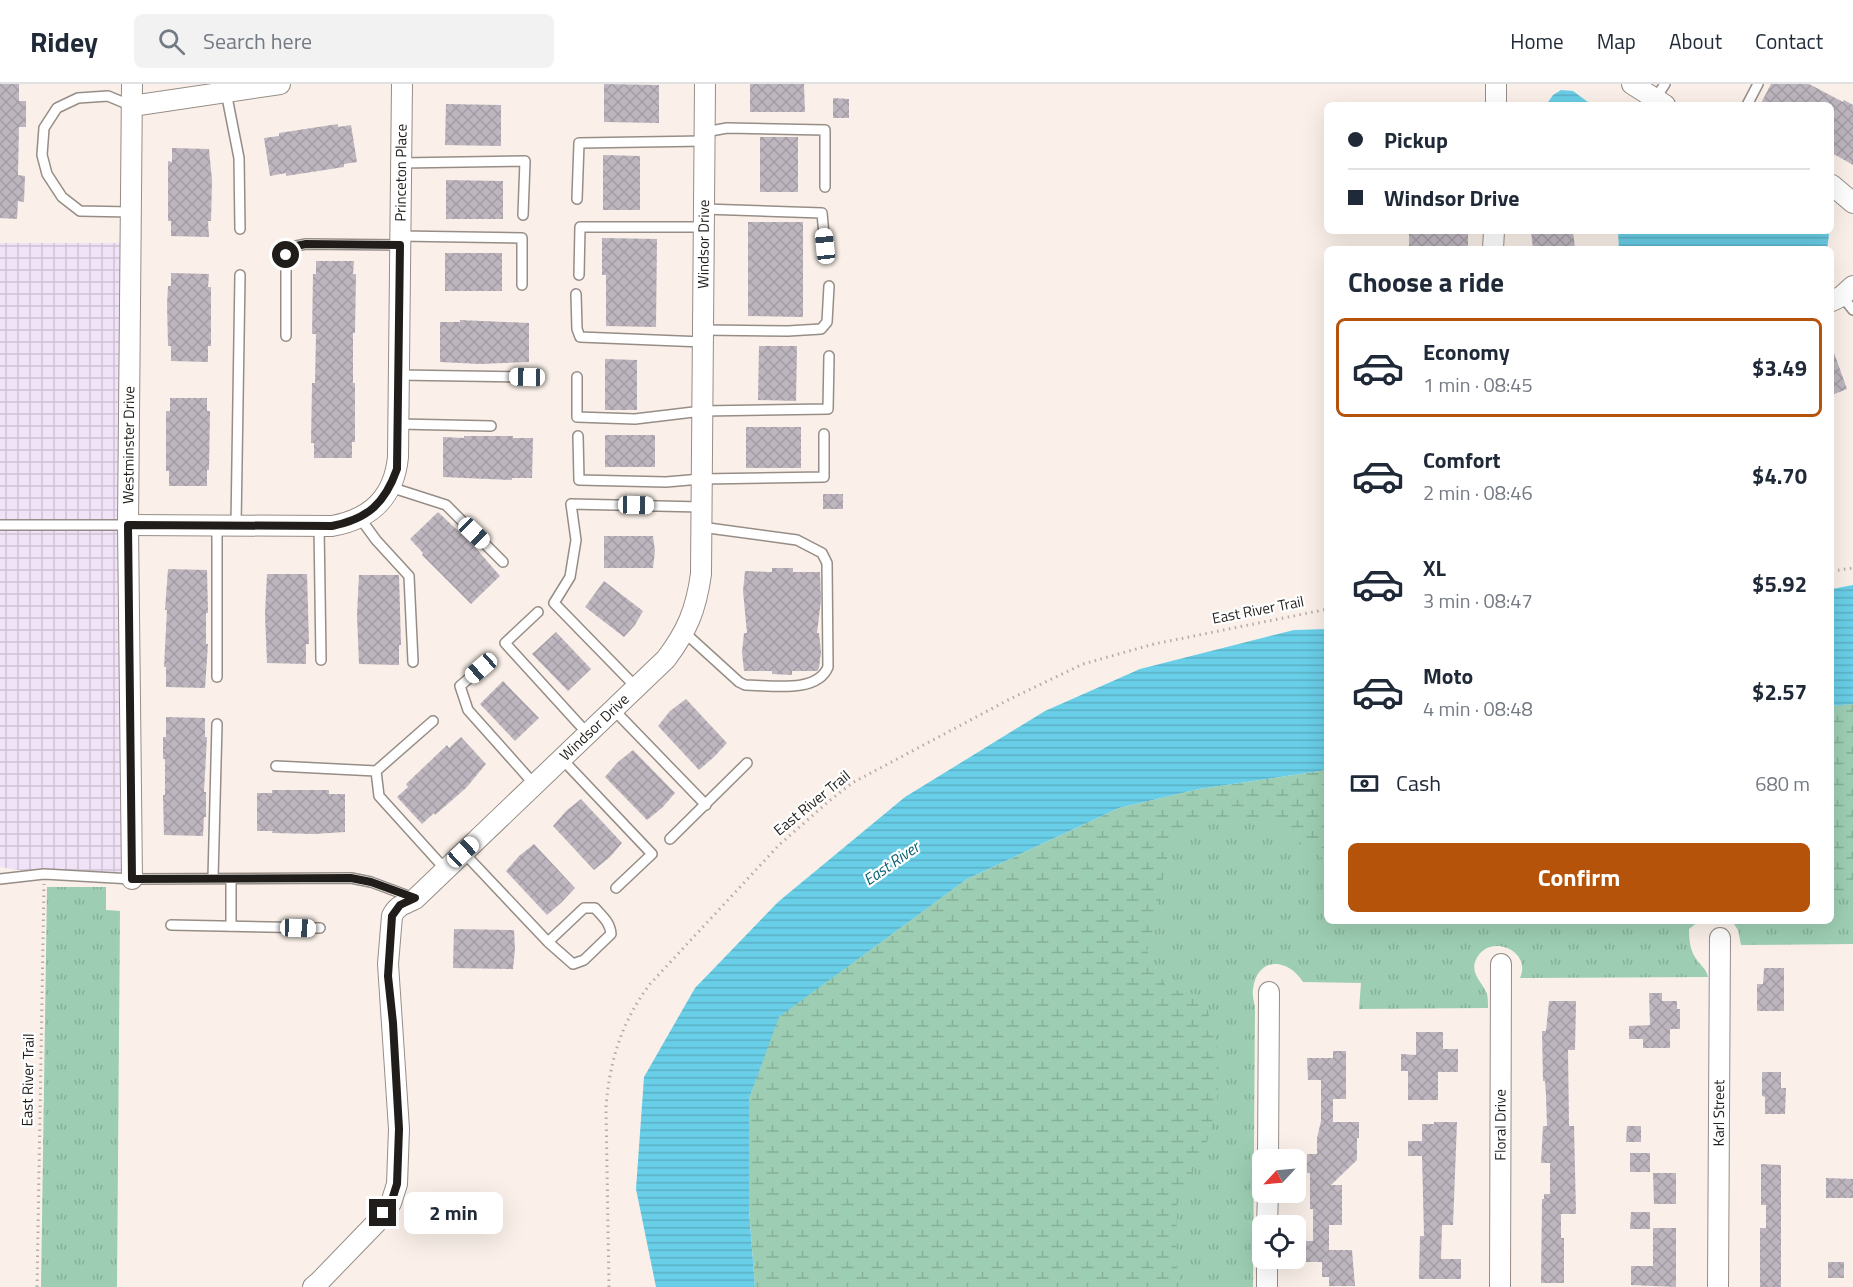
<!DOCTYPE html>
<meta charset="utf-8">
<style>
:root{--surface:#fff;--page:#f2f2f3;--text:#1f2937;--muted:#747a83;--line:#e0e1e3;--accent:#b45309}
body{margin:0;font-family:"Titillium Web",sans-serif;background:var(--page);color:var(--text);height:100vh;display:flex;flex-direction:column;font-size:22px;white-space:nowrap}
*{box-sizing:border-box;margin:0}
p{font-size:20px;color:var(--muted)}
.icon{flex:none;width:33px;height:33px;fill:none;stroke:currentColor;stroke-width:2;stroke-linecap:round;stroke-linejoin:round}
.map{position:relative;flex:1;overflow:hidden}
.details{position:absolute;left:1324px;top:162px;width:510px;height:678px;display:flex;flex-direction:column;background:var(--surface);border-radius:9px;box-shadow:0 6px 24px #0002}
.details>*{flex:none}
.banner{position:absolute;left:1324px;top:18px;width:510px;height:132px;border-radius:9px;box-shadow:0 6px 24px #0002;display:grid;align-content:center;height:132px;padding:0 24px;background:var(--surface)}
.needle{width:39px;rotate:244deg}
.controls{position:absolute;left:1252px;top:1065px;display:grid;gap:12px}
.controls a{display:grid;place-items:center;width:54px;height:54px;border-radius:9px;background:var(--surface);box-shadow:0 6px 24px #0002;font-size:30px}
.end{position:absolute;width:27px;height:27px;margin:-14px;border:8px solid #201d1a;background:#fff;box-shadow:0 0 0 3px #fff}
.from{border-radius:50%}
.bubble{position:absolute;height:42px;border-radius:9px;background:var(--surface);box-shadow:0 6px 24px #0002;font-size:20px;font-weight:700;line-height:42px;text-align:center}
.car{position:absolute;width:18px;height:36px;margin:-18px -9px;border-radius:8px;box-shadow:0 0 4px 2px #0007;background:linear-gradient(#fff 24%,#345 0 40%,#fff 0 76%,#345 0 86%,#fff 0)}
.banner b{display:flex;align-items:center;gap:21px;height:57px;font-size:22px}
.banner b+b{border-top:2px solid var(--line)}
.banner i{width:15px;height:15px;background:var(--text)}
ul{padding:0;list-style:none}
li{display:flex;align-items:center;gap:18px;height:99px;margin:0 12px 9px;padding:0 12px;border:3px solid transparent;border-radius:9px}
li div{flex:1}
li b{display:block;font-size:22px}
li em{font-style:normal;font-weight:700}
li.current{border-color:var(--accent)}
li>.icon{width:54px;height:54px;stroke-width:1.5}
h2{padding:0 24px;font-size:27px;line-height:72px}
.pay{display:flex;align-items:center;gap:15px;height:66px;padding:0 24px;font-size:22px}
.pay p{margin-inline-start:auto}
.cta{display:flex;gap:12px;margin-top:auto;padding:12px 24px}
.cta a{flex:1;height:69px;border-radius:9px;background:var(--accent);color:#fff;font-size:24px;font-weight:700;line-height:69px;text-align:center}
header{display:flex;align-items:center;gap:36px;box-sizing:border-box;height:84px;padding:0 30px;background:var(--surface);border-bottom:2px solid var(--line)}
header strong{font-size:28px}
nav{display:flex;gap:33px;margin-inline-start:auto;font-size:21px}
.search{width:420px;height:54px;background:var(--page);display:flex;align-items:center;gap:15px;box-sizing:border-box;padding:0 21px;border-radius:9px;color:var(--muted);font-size:22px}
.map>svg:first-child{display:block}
.industrial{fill:url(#industrial-grid)}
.grass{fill:url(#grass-tufts)}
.wetland{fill:url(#wetland-marsh)}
.water{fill:url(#water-rules)}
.building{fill:url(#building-cross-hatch)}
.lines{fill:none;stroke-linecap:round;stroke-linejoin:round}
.lane-casing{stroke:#968d86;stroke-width:12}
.street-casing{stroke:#968d86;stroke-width:22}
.path{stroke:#b4aca6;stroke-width:3;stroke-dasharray:1.5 4.5;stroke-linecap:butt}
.lane{stroke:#fff;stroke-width:9}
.street{stroke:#fff;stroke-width:20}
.route{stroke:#201d1a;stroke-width:8}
.labels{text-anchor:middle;stroke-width:4.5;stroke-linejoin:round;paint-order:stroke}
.street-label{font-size:15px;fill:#201d1a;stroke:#fff}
.water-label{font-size:16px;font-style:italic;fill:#0a6273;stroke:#fff}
</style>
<header>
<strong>Ridey</strong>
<div class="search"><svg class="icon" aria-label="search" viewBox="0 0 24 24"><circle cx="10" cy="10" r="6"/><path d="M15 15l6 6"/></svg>Search here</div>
<nav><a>Home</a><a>Map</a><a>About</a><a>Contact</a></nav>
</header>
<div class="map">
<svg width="1853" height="1203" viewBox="0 0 1853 1203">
<defs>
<pattern id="industrial-grid" width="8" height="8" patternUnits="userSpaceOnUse" patternTransform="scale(1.5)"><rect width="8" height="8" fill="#f0e3f7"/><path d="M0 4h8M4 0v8" fill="none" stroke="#cec2d3"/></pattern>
<pattern id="grass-tufts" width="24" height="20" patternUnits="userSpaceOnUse" patternTransform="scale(1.5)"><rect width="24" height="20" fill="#9dceb3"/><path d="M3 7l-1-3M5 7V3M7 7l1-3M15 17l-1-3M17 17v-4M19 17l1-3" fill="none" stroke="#87b099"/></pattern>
<pattern id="wetland-marsh" width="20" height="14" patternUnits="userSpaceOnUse" patternTransform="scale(1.5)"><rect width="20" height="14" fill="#9dceb3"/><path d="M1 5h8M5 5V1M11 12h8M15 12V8" fill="none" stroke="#87b099"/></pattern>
<pattern id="water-rules" width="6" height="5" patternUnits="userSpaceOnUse" patternTransform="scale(1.5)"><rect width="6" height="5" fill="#69cee7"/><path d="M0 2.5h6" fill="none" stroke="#5bb0c6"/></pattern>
<pattern id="building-cross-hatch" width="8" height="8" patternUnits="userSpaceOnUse" patternTransform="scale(1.5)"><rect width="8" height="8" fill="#beb6bf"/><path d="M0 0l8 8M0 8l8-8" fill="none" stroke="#a39ca4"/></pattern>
</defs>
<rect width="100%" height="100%" fill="#faf0e9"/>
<polygon class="industrial" points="0,159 131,159 132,795 44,790 0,783"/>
<g class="grass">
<polygon points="1853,620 1853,860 1741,861 1738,846 1732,837 1832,837 1832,622"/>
<path d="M 1327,686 L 1328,837 L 1699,837 L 1689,845 C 1689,856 1690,867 1697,876 C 1701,882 1706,884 1708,893 L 1520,894 C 1532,868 1493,850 1478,872 C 1467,888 1483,898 1487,910 C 1488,914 1488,920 1488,924 L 1359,925 L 1361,899 L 1303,898 C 1287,873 1257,873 1253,905 C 1252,911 1254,917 1255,923 L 1253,1203 L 755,1203 L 967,795 Z"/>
<polygon points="47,803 106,803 106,826 120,827 117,1203 41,1203"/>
</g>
<g class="wetland">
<polygon points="1853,620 1853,799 1832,820 1832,622"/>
<polygon points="1327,686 1327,777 1267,736 1194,733 1170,758 1155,838 1147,867 1167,904 1204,912 1219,970 1218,1009 1209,1053 1177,1121 1176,1177 1181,1203 755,1203 749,1126 749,1015 778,933 967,795 1119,724 1199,705"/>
</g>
<g class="water">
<polygon points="1561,6 1573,7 1592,21 1546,21 1553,11"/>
<polygon points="1618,147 1826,147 1829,151 1827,165 1619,165"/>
<polygon points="1853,501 1853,620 1832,622 1832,505"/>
<polygon points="1327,545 1327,686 1199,705 1119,724 967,795 779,933 749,1015 749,1126 755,1203 656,1203 636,1105 644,993 695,904 778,818 905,713 1045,627 1140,585 1294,546"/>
</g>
<g class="building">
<polygon points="0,0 19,0 19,17 26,17 26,43 19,43 18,91 25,92 24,118 18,117 17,135 0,134"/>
<polygon points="604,0 659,1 659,39 604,38"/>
<polygon points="750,0 804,0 805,28 750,28"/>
<polygon points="1771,0 1809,0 1843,18 1844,16 1853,21 1853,81 1832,69 1832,21 1760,21"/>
<polygon points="833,14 849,15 849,34 833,34"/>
<polygon points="446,20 501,21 501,62 445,61"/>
<polygon points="338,40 338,43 351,41 357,78 344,80 344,83 286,92 286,89 270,92 264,54 279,52 279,49"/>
<rect x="760" y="53" width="38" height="55"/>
<polygon points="172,64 209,65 212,96 211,137 208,137 209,153 171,152 171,137 168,137 168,77 172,78"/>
<polygon points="603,71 640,72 640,126 603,126"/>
<polygon points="446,96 503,97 503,135 446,135"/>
<polygon points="748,138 803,138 803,233 748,232"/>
<rect x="1409" y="147" width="59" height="15"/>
<polygon points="1531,147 1573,147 1575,165 1533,165"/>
<polygon points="602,154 657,155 656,243 606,242 606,191 602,191"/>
<rect x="445" y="169" width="57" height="38"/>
<polygon points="316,177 354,177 353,190 356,190 355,249 353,249 353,299 355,299 355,358 352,358 352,374 314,374 314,359 311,359 312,299 315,299 316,250 312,250 313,190 316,190"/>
<polygon points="171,189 209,190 208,203 211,203 211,262 208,262 208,278 171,277 171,262 168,262 167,220 168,202 171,202"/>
<polygon points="460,236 529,239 529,278 480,280 440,278 440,238 460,238"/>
<polygon points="759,262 797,262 796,317 758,316"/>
<polygon points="1833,266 1847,305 1832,311 1832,267"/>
<polygon points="605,275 637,276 637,326 605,326"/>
<polygon points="170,314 207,314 207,327 210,327 209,386 207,386 207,402 169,402 169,387 166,387 166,327 170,327"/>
<rect x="746" y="343" width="55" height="41"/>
<rect x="605" y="351" width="50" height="32"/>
<polygon points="464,352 513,352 513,354 533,354 532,394 512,394 512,396 443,393 443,353 464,354"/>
<rect x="823" y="410" width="20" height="15"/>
<polygon points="438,428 474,462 500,492 471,520 422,471 423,469 410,455"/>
<polygon points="604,452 653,452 655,467 653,484 604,484"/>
<polygon points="772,484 793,484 793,488 820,488 821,516 817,549 819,549 821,568 819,584 817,587 792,587 792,591 772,590 772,587 744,587 742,568 744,549 747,549 743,507 745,487 772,488"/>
<polygon points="168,485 207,486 208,529 206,529 206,560 208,560 205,604 166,603 166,583 164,583 167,526 165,526"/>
<polygon points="267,490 307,490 309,560 306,560 306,580 267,579 265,530"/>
<polygon points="359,491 399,491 401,561 399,561 399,581 359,580 357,531"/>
<polygon points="604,497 643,527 635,541 624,553 585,523"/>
<polygon points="556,548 591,585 568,607 532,570"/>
<polygon points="503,597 539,634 515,657 480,620"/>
<polygon points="686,615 727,659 714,673 699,686 658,642 670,627"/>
<polygon points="166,633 205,634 205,653 207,653 204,708 206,708 206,733 204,733 203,752 164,751 163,711 165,711 165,675 163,675 163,653 166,653"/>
<polygon points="461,653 486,680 466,704 435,731 434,729 422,740 397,713 408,703 406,700 447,661 449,664"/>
<polygon points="633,666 675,709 662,724 647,736 605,693 618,678"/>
<polygon points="272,706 329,706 329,710 345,710 345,748 314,750 272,749 273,747 257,747 257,709 272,709"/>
<polygon points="581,715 622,759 610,773 594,786 553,742 566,727"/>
<polygon points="534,760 575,804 562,818 547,831 506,787 519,772"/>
<polygon points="454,845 514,846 515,865 513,885 453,884"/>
<polygon points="1764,884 1784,884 1784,927 1757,927 1757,900 1763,900"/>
<polygon points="1649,909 1662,909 1662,917 1677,917 1677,925 1680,925 1680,945 1670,945 1670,964 1643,964 1643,955 1629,955 1629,942 1650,941"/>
<polygon points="1549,917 1576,917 1575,966 1568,966 1569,1042 1574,1042 1576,1130 1561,1130 1561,1154 1564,1154 1564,1199 1541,1199 1542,1115 1544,1115 1544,1110 1550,1110 1550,1079 1541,1079 1543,1042 1547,1042 1546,1011 1545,997 1543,997 1542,947 1546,947"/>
<polygon points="1416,948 1443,948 1443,965 1458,965 1458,988 1438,988 1438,1016 1408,1016 1408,987 1401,987 1401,970 1416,971"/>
<polygon points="1333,967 1346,967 1346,1015 1333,1015 1333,1038 1359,1038 1359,1054 1357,1054 1357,1076 1331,1101 1342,1101 1342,1141 1329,1141 1329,1166 1352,1166 1355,1202 1329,1202 1329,1193 1322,1193 1322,1178 1306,1178 1306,1157 1313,1157 1313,1125 1310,1125 1310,1089 1307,1089 1307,1070 1317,1070 1317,1054 1321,1037 1321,996 1308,996 1307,974 1333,974"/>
<polygon points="1762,988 1781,988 1781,1004 1786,1004 1785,1030 1765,1030 1765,1013 1762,1012"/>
<polygon points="1434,1038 1457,1038 1453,1141 1442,1141 1441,1175 1461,1175 1461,1195 1419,1195 1420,1152 1424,1152 1422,1072 1408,1072 1408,1057 1422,1057 1422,1040 1434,1040"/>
<polygon points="1627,1042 1641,1042 1641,1058 1626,1058"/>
<rect x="1630" y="1069" width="20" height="19"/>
<polygon points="1761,1080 1781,1081 1781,1203 1760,1203 1760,1144 1766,1144 1766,1121 1761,1121"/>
<polygon points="1653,1089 1676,1089 1676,1120 1654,1120"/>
<polygon points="1826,1094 1853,1095 1853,1114 1826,1114"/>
<polygon points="1631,1128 1650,1128 1650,1145 1630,1145"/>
<polygon points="1653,1144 1676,1144 1676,1203 1631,1201 1631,1182 1653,1182"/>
<rect x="1828" y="1178" width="16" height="16"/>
</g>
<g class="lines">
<defs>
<g id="lane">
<polyline points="226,8 239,74 240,145"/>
<polyline points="1655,15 1665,0"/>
<polyline points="1747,21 1758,0"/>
<polyline points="705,48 727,44 825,46 825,103"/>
<polyline points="401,79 525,77 523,131"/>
<polyline points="577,115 579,59 705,57"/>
<polyline points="704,125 822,129 825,162"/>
<polyline points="131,128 80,127 62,113 47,90 42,71 44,44 57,24 78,14 108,12 132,22"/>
<polyline points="400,152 522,154 522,201"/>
<polyline points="579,191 580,143 704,143"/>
<polyline points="576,210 577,245 580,253 703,258"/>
<polyline points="1842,212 1853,226"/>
<polyline points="703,246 788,247 821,245 827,238 829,202"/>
<polyline points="286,252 286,171 296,162 306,160 400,161"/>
<polyline points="399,291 527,293"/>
<polyline points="577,293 577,333 635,335 702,327 828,325 829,272"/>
<polyline points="399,340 491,342"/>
<polyline points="578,352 579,396 666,398 701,395 824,393 824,350"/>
<polyline points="390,403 446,421 503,478"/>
<polyline points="360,434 376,456 409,492 413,578"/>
<polyline points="0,441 128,441"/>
<polyline points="236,441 240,191"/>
<polyline points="319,442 321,576"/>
<polyline points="538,528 505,559 587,649"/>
<path d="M 684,548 L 739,598 L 745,601 C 770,601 817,610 828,583 L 827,479 L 822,469 L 797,456 L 701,443"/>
<polyline points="481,584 460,602 468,626 534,700"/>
<polyline points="217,593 217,441"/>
<polyline points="636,603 554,519 570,493 576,456 571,420 701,423"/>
<polyline points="613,625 706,721"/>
<polyline points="561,674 652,770 616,804"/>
<polyline points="276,682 376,687 433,637"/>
<polyline points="376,687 379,712 445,785"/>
<polyline points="670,755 747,679"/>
<path d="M 463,768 L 548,858 L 573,880 L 584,876 L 611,850 C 610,838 602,832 595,824 L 584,824 L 548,858"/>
<polyline points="213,794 217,640"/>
<polyline points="0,795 44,790 132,795 351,794 371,798 414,814"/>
<polyline points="231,795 231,842"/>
<polyline points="171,841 320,844"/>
</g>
<g id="street">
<polyline points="1632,0 1665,21"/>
<polyline points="1496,21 1496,0"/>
<polyline points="132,22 280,0"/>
<polyline points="1832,101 1853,119"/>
<polyline points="1493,165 1494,147"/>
<polyline points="1832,217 1842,212 1853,202"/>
<path id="s1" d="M 128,441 L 332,442 C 371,435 394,413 398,373 L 402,0"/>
<path id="s2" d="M 132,795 L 128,441 L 132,0"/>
<polyline points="1268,1076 1269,908"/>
<polyline points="1267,1142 1268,1108"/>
<path id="s3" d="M 313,1203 L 319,1198 L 376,1139 L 391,1119 L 397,1100 L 399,1045 L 388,880 L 392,832 C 397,821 405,820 415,815 L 666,575 C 687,547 696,526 701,490 L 705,0"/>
<polyline points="1267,1203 1267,1174"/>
<path id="s4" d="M 1500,1203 L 1501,880"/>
<path id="s5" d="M 1718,1203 L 1720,854"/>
</g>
</defs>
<use href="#lane" class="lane-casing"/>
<use href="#street" class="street-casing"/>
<g class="path">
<polyline points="1832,487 1853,484"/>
<polyline points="37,1203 44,800"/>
<path d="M 609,1203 L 606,1024 C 609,978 622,937 650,900 L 779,761 L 828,718 L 852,699 L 1010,615 L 1083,580 L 1154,560 L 1328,525"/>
</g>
<use href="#lane" class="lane"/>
<use href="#street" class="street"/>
</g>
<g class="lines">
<path class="route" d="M 286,171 L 296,162 L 306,160 L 400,161 L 397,385 C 385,419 368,435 332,442 L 128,441 L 132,795 L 351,794 L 371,798 L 415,814 L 400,821 L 392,832 L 388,892 L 393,939 L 399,1045 L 397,1100 L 391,1119 L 383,1129"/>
</g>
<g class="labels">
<g class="street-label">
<text dy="5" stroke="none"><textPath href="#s1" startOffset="592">Princeton Place</textPath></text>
<text dy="5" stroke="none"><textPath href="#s3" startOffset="1203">Windsor Drive</textPath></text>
<text dy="5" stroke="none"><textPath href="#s2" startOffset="434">Westminster Drive</textPath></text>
<text transform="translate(1258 526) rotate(-11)" y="5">East River Trail</text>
<text dy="5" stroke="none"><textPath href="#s3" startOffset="681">Windsor Drive</textPath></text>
<text transform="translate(812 719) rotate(-39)" y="5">East River Trail</text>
<text transform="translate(28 996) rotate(-89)" y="5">East River Trail</text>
<text dy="5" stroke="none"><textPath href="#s5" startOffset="174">Karl Street</textPath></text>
<text dy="5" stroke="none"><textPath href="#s4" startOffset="162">Floral Drive</textPath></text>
</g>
<g class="water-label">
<text transform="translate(891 779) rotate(-35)" y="6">East River</text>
</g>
</g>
</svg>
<div class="controls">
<a><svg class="needle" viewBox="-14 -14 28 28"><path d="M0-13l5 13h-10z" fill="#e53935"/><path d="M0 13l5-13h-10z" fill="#747a83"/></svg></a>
<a><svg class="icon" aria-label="locate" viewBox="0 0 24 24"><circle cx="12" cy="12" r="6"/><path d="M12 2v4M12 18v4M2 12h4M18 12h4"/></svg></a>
</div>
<i class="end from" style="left:286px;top:171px"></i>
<i class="end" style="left:383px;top:1129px"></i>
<div class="bubble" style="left:404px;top:1108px;width:99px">2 min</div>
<i class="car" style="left:825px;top:162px;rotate:354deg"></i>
<i class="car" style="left:527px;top:293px;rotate:271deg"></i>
<i class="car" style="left:636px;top:421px;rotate:91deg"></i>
<i class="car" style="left:474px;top:449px;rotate:134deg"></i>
<i class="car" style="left:481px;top:584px;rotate:229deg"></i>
<i class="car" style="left:463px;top:768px;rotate:47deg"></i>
<i class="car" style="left:298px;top:844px;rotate:92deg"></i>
<div class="banner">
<b><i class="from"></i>Pickup</b>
<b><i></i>Windsor Drive</b>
</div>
<section class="details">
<h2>Choose a ride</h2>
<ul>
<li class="current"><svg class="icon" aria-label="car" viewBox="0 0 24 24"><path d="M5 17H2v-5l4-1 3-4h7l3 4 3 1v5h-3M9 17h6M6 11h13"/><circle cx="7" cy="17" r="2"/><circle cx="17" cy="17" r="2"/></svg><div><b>Economy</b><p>1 min · 08:45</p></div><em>$3.49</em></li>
<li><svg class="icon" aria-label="car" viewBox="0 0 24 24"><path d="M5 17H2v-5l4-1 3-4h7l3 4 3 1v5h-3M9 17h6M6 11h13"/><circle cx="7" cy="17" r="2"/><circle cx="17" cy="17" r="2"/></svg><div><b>Comfort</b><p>2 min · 08:46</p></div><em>$4.70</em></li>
<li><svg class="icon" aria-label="car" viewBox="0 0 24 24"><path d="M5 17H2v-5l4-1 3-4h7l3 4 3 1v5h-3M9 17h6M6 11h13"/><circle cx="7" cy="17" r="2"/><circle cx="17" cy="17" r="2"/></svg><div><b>XL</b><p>3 min · 08:47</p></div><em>$5.92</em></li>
<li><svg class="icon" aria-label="car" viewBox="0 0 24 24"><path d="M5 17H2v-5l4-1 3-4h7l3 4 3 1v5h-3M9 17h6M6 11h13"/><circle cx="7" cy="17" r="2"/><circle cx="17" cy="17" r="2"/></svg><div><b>Moto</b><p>4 min · 08:48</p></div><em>$2.57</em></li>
</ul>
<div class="pay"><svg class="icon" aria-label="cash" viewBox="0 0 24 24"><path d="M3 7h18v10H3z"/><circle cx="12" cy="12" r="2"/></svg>Cash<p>680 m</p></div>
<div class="cta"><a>Confirm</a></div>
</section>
</div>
